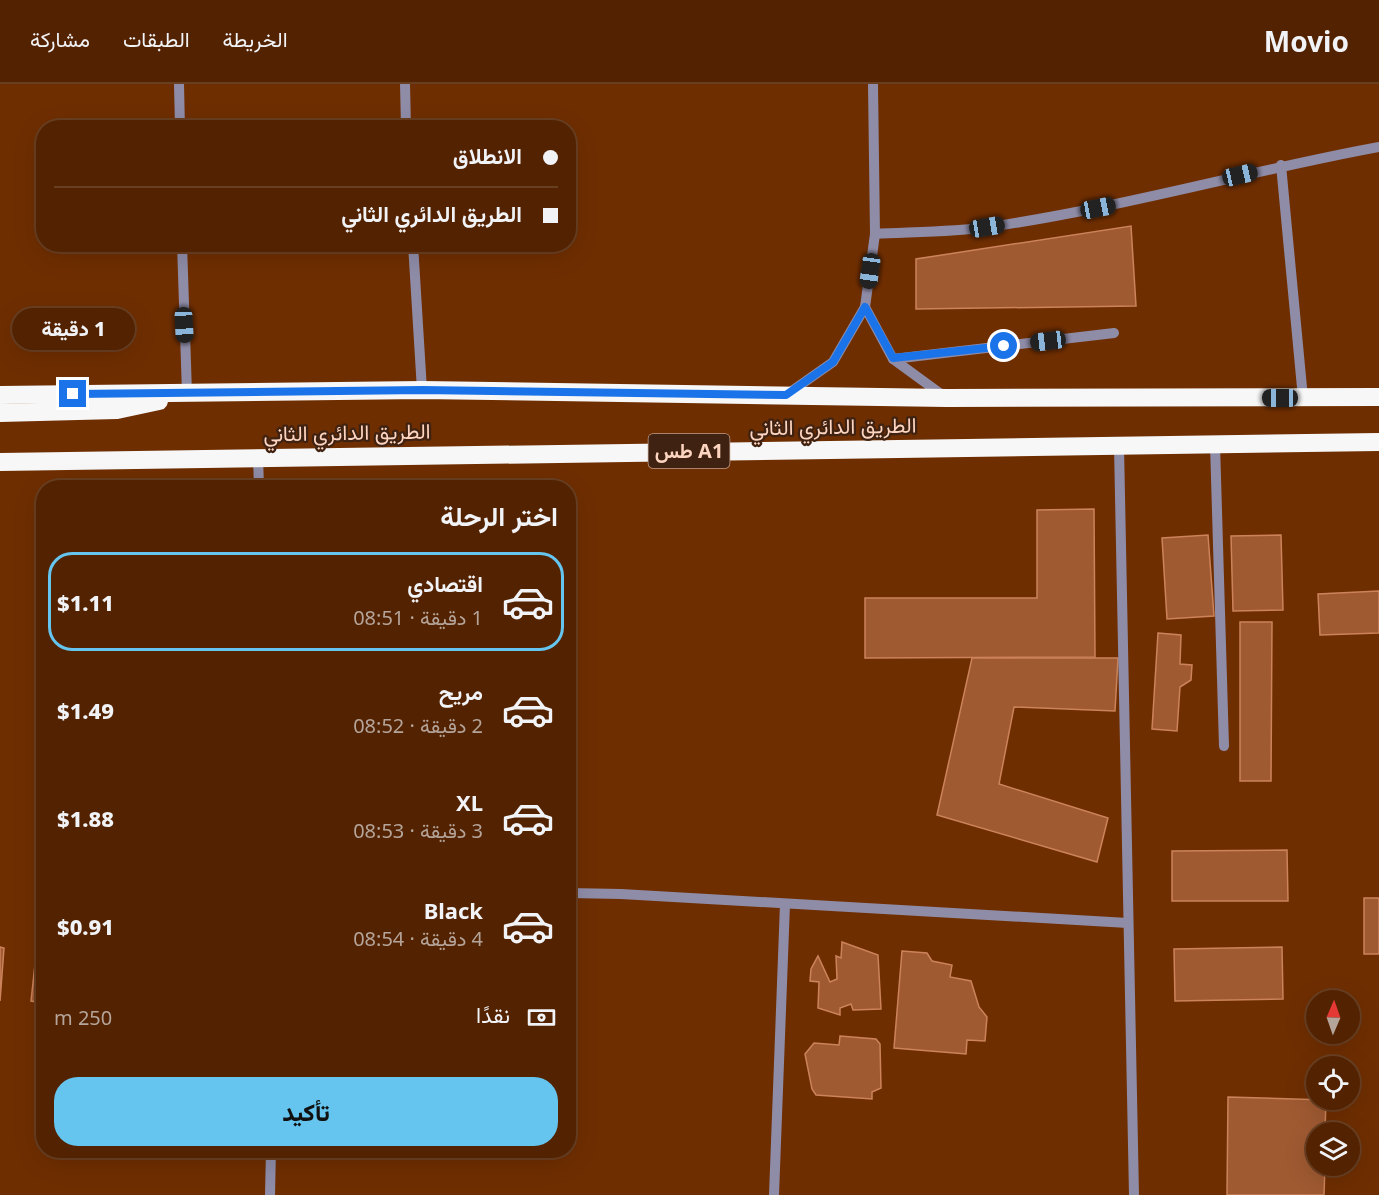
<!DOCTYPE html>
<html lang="ar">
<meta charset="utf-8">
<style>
:root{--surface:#532200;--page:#592a0a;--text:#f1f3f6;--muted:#b5a499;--line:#693f22;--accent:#65c5ef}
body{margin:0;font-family:"Noto Sans",Vazirmatn,sans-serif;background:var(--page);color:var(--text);direction:rtl;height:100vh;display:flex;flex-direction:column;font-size:22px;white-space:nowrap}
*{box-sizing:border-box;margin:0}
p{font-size:20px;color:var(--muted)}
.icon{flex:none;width:33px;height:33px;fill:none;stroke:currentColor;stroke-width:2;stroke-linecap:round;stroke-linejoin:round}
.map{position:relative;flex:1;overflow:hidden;direction:ltr}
.drawer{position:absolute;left:36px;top:396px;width:540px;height:678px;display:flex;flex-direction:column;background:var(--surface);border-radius:24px;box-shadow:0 6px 24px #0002,0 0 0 2px var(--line);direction:rtl}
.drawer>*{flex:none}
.banner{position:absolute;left:36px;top:36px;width:540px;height:132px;border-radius:24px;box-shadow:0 6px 24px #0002,0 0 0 2px var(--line);direction:rtl;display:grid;align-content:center;height:132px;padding:0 18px;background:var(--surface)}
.needle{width:39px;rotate:2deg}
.fabs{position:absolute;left:1306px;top:906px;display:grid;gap:12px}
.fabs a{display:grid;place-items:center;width:54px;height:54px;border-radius:50%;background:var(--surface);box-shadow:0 6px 24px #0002,0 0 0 2px var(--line);font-size:30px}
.end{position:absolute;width:27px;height:27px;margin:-14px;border:8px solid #1a73e8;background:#fff;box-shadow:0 0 0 3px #fff}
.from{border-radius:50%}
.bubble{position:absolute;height:42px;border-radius:21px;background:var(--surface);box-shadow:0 6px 24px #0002,0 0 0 2px var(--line);font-size:20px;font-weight:800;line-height:42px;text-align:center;direction:rtl}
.car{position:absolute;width:18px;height:36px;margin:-18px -9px;border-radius:8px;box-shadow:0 0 4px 2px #0007;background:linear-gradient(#222 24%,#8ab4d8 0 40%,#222 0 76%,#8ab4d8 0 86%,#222 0)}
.banner b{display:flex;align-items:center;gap:21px;height:57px;font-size:22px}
.banner b+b{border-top:2px solid var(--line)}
.banner i{width:15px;height:15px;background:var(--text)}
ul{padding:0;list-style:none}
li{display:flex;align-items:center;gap:18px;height:99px;margin:0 12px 9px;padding:0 6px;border:3px solid transparent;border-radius:24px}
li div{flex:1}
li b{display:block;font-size:22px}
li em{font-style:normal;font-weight:800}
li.active{border-color:var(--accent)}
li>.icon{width:54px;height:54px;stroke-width:1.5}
h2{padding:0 18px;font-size:27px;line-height:72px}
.pay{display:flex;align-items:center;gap:15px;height:66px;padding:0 18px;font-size:22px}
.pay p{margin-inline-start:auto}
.cta{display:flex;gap:12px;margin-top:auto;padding:12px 18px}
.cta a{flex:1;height:69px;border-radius:24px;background:var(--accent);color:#111;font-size:24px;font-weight:800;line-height:69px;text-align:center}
header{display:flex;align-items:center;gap:36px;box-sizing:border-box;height:84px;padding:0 30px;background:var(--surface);border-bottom:2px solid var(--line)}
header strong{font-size:28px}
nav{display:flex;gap:33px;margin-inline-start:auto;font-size:21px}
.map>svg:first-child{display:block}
.building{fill:#9f5a32;stroke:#cc835b;stroke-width:1.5}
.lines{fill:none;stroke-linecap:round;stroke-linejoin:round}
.minor{stroke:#8f8ca8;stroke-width:10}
.highway{stroke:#f7f7f7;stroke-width:18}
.route{stroke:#1a73e8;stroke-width:8}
.labels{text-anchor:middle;stroke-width:4.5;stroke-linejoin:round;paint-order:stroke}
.shield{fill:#3f2211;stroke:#c39f8b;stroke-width:1.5}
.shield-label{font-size:20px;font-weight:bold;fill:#fcd4bf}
.street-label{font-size:21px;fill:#fcd4bf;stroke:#3f2211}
</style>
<header>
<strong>Movio</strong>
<nav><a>الخريطة</a><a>الطبقات</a><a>مشاركة</a></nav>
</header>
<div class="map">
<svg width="1379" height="1111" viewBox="0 0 1379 1111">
<rect width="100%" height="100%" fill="#6f2e00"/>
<g class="building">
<polygon points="1131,142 1136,222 916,225 916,175"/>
<polygon points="1094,425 1095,573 865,574 865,514 1037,514 1037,426"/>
<polygon points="1208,451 1214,532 1167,535 1162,454"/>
<polygon points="1281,451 1283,526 1233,527 1231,452"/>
<polygon points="1379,507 1379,549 1320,551 1318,510"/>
<polygon points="1240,538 1272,538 1271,697 1240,697"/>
<polygon points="1158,549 1181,551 1180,580 1192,581 1191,596 1180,603 1177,647 1152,645"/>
<polygon points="972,574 1118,574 1115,627 1014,623 999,700 1108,734 1097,778 937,731"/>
<polygon points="1287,766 1288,817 1172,817 1172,767"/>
<rect x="1364" y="814" width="15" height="56"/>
<polygon points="842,858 878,871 881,925 853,926 851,920 840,924 840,931 818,924 819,898 810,897 811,885 818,872 830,898 837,895 836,872 841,874"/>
<polygon points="37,862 44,863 44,919 31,917"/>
<polygon points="0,863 4,864 0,917"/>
<polygon points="1282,863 1283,915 1175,917 1174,865"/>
<polygon points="902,867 927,869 932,877 952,881 950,893 971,897 979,923 987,933 985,957 967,956 966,970 894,964"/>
<polygon points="840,952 876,955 880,960 881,1004 872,1008 872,1015 816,1011 812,1005 805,970 814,959 839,961"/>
<polygon points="1228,1013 1326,1016 1325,1048 1317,1048 1317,1082 1325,1082 1324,1111 1227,1111"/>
</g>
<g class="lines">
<g class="minor">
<polyline points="179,0 180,44"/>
<polyline points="405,0 406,44"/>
<polyline points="1281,81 1303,314"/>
<path d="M 875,150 C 913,148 952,148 989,143 C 1121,124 1249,87 1379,63"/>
<polyline points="182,160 187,309"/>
<polyline points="413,160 422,306"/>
<polyline points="865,223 893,275 945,313"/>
<polyline points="893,275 1114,249"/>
<polyline points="786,311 833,278 865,223 875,150 873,0"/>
<polyline points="1215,360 1224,662"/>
<polyline points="1119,362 1134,1111"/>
<polyline points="258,372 259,404"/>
<polyline points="568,809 621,810 1128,839"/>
<polyline points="270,1111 271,1066"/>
<polyline points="774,1111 785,820"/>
</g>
<g class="highway">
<polyline points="0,311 422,306 947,314 1379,313"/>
<polyline points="0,329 117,326 159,317"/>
<polyline points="0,378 1379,358"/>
</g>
</g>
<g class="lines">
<polyline class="route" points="73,310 422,306 786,311 833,278 865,223 893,274 1004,262"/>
</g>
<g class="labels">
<rect class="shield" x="648.5" y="350" width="81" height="34" rx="4.5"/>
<g class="shield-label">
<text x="689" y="374">طس A1</text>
</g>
<g class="street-label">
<text transform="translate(833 343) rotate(-1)" y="7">الطريق الدائري الثاني</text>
<text transform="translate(347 349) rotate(-1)" y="7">الطريق الدائري الثاني</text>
</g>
</g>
</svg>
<div class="fabs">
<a><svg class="needle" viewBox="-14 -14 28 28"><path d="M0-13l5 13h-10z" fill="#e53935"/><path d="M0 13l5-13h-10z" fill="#b5a499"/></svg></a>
<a><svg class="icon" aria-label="locate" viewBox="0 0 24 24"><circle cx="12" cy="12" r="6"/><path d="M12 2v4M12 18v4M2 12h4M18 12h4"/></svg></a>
<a><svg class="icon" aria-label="layers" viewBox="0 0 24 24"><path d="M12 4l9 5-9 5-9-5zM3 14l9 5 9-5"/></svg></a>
</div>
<i class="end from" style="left:1004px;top:262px"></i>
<i class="end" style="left:73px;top:310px"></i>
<div class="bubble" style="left:12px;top:224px;width:123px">1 دقيقة</div>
<i class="car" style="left:1240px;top:91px;rotate:77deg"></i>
<i class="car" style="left:1098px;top:124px;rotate:79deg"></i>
<i class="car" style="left:987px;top:143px;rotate:81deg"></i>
<i class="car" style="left:870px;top:187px;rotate:188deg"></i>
<i class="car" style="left:184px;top:241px;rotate:177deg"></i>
<i class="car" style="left:1048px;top:257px;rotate:263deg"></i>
<i class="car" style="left:1280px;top:314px;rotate:270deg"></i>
<div class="banner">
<b><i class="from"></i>الانطلاق</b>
<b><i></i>الطريق الدائري الثاني</b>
</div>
<section class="drawer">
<h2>اختر الرحلة</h2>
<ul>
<li class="active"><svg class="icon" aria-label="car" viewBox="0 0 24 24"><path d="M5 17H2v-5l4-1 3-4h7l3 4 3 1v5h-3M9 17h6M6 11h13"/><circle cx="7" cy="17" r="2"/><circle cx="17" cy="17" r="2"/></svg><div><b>اقتصادي</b><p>1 دقيقة · 08:51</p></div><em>$1.11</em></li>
<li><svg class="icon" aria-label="car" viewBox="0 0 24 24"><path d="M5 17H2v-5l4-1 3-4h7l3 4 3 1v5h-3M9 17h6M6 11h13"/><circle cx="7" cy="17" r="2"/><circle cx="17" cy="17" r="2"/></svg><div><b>مريح</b><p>2 دقيقة · 08:52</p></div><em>$1.49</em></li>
<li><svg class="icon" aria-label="car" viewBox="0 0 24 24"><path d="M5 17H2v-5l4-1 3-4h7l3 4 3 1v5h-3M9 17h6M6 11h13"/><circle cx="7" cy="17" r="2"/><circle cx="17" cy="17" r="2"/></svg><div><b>XL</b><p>3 دقيقة · 08:53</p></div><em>$1.88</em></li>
<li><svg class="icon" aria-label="car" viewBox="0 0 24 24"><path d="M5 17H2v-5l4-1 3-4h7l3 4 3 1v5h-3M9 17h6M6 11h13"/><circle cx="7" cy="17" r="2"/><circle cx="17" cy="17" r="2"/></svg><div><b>Black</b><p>4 دقيقة · 08:54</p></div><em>$0.91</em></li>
</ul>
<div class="pay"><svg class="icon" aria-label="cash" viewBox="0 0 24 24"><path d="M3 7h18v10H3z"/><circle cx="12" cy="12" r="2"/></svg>نقدًا<p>250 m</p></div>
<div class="cta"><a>تأكيد</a></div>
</section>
</div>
